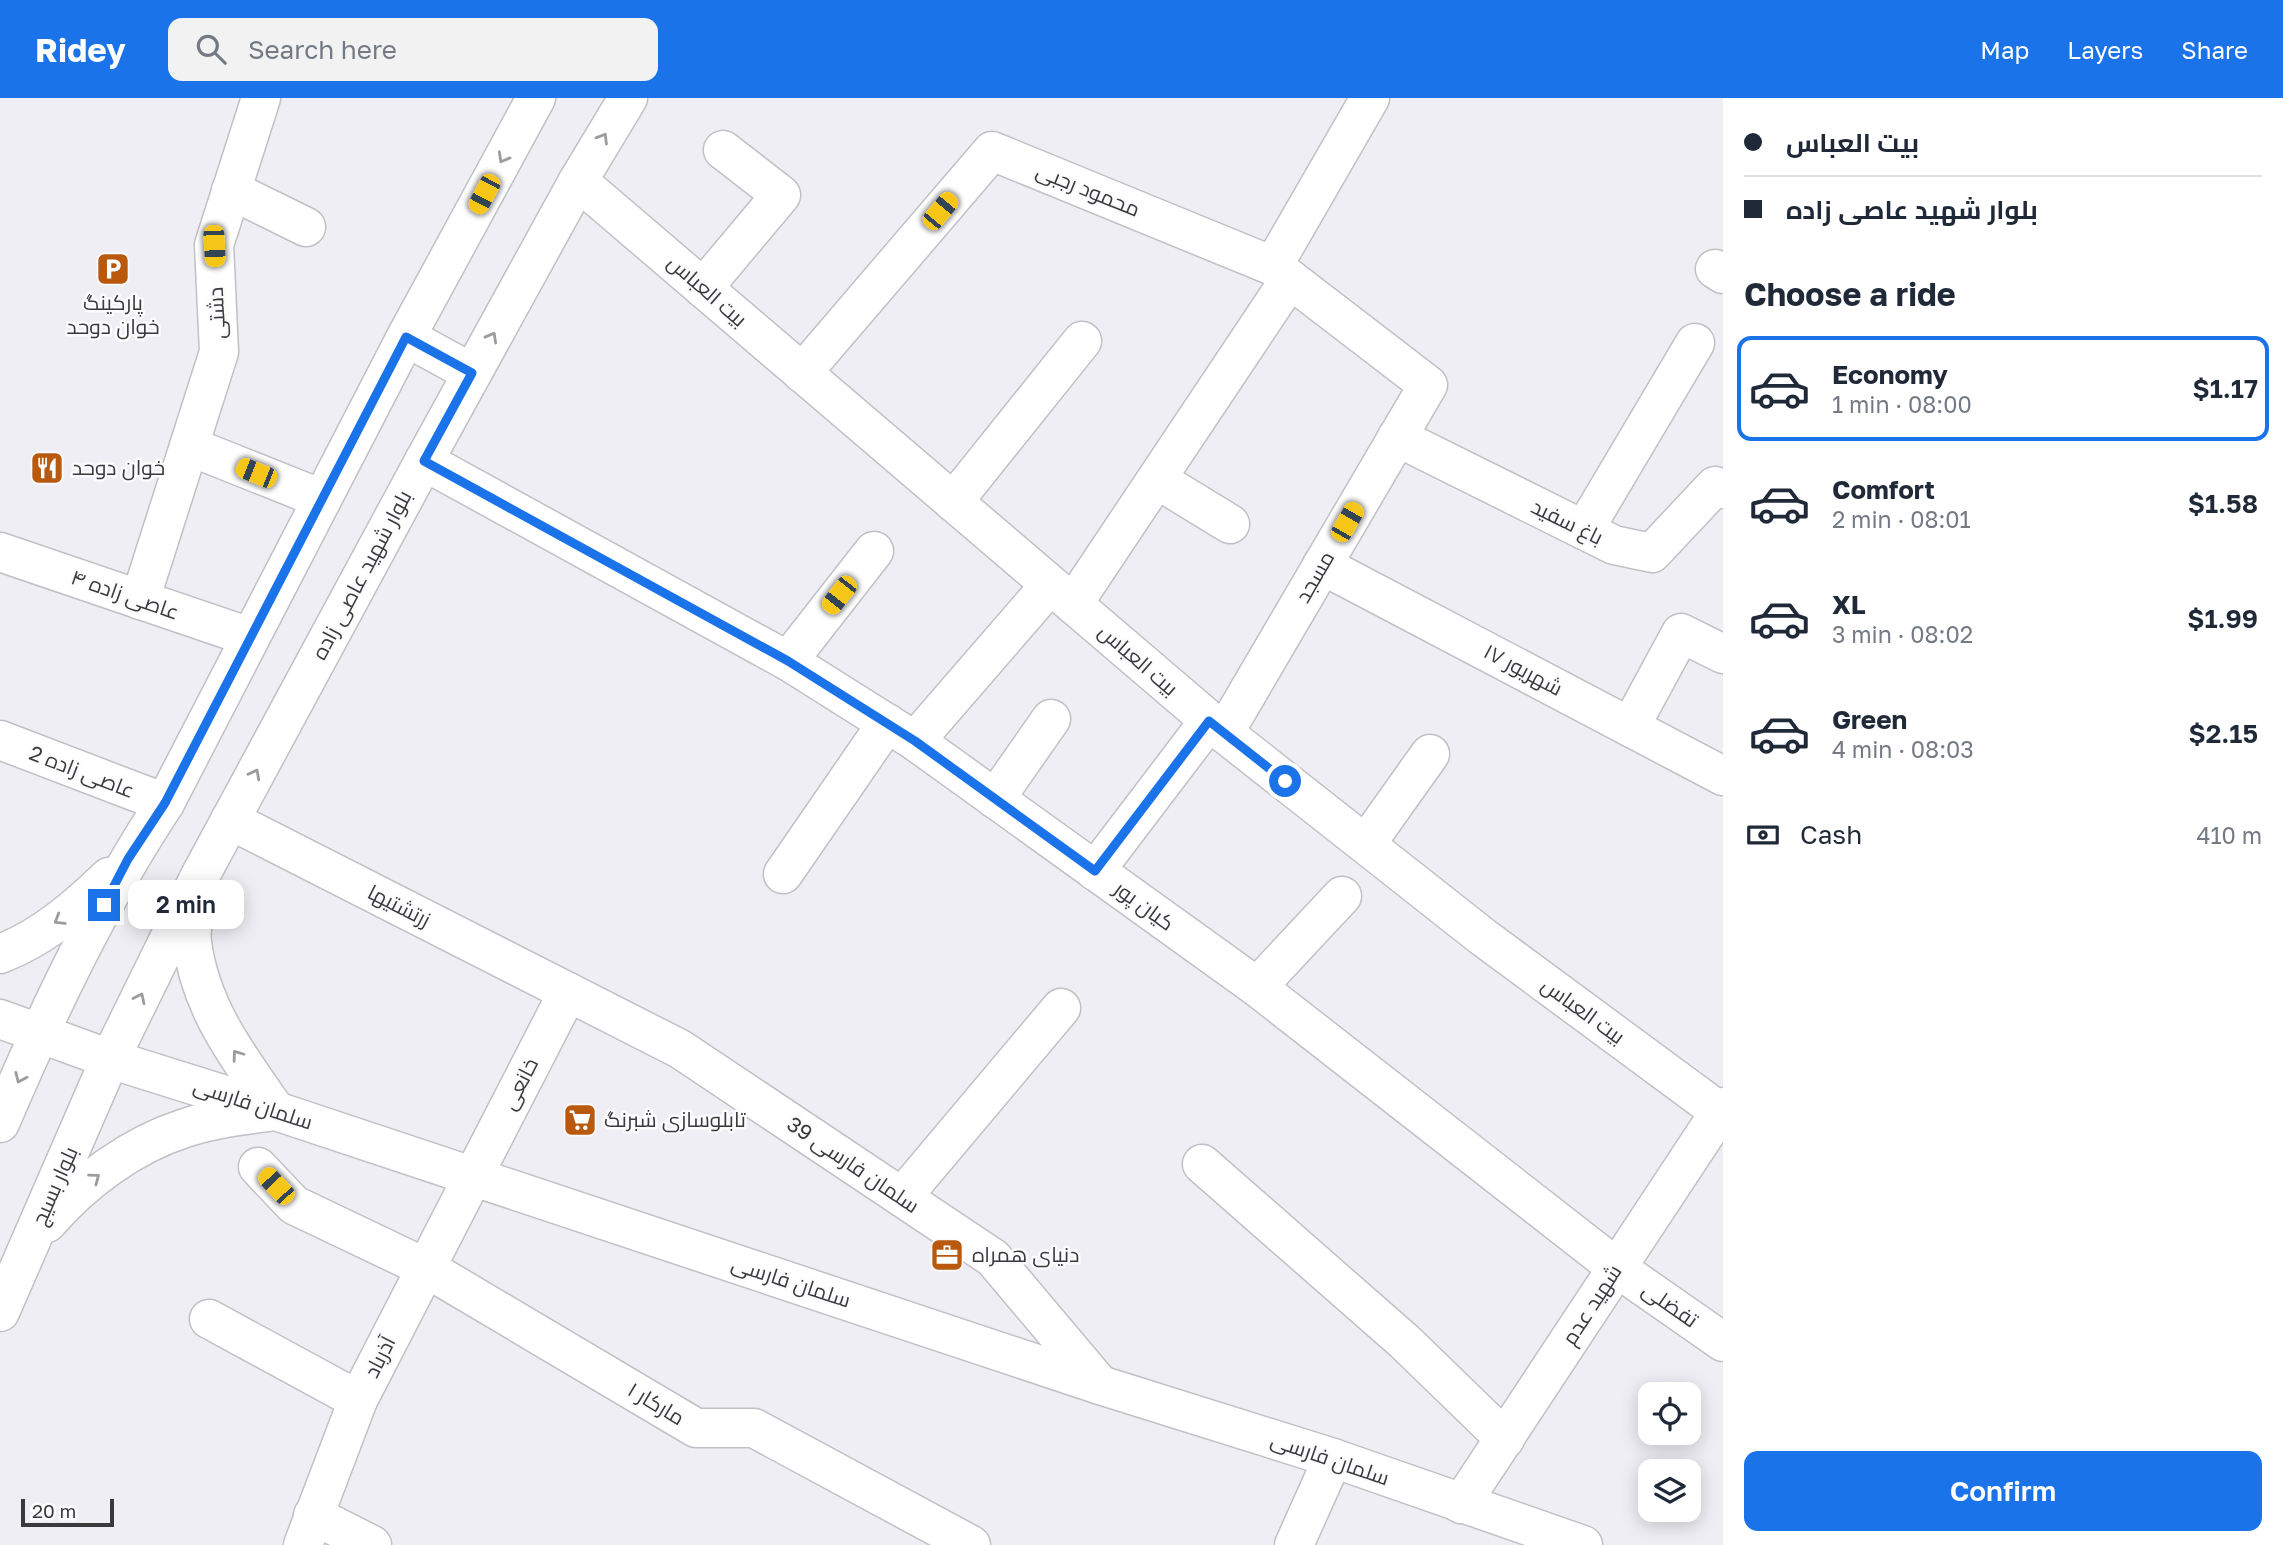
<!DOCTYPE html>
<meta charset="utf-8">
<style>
:root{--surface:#fff;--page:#f2f2f3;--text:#1f2937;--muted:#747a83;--line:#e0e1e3;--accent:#1a73e8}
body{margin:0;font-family:"Golos Text",Cairo,sans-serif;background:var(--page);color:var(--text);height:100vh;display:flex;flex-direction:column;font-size:26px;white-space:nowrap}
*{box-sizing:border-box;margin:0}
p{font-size:23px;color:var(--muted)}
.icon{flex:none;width:38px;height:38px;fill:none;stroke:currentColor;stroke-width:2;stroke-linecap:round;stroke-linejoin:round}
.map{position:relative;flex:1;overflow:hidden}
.details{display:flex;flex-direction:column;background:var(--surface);width:560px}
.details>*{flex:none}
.hud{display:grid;align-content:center;height:154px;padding:0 21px;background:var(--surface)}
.buttons{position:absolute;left:1638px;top:1284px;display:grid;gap:14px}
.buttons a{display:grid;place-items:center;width:63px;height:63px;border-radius:14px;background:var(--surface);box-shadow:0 4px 18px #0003;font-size:35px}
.scale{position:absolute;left:21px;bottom:18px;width:93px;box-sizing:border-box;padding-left:7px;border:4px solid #3a393b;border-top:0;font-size:19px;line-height:24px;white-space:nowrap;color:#3a393b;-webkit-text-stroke:5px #fcfcfe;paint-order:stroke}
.end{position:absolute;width:32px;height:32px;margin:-16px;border:9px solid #1a73e8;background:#fff;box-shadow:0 0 0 4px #fff}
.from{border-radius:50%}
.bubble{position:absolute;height:49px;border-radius:14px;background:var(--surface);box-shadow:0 4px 18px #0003;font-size:23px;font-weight:600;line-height:49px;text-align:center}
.car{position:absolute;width:21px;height:42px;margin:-21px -10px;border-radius:9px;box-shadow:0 0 5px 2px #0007;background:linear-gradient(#f5c518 24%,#345 0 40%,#f5c518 0 76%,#345 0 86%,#f5c518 0)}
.hud b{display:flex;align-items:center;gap:24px;height:66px;font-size:26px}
.hud b+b{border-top:2px solid var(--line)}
.hud i{width:18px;height:18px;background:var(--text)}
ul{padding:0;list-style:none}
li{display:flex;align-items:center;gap:21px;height:105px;margin:0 14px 10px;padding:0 7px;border:4px solid transparent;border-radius:14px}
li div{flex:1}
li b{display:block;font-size:26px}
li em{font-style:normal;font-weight:600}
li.current{border-color:var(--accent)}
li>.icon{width:63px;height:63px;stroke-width:1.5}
h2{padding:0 21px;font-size:32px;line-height:84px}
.pay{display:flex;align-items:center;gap:18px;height:77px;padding:0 21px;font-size:26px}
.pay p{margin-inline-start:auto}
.primary-button{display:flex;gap:14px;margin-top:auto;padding:14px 21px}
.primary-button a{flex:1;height:80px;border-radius:14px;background:var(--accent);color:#fff;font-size:28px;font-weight:600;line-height:80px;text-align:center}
header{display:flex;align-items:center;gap:42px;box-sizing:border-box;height:98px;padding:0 35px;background:var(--accent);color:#fff}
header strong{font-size:33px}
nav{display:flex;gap:38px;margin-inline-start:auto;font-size:24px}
.search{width:490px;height:63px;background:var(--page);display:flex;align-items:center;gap:18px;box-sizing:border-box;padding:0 24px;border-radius:14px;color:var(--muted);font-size:26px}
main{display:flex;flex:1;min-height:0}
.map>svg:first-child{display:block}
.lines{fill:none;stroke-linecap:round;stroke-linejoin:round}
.minor-casing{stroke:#c1c0c6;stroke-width:41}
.major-casing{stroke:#c1c0c6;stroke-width:41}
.minor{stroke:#fff;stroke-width:38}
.major{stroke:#fff;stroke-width:38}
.oneway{stroke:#9c9c9d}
.route{stroke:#1a73e8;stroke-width:9}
.labels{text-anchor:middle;stroke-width:5;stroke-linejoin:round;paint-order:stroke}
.street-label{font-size:21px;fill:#3a393b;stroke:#fcfcfe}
.poi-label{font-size:21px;fill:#3a393b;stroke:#fcfcfe;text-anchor:start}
</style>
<header>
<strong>Ridey</strong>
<div class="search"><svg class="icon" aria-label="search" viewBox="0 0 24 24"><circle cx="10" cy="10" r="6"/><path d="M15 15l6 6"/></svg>Search here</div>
<nav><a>Map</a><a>Layers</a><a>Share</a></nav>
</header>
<main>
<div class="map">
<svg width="1723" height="1447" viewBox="0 0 1723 1447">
<rect width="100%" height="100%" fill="#efeef4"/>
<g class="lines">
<defs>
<g id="minor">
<polyline points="578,83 1224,635 1483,839 1720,1014"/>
<polyline points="231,92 306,129"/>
<polyline points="1273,168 1370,0"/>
<polyline points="1715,171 1723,176"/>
<polyline points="703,190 781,97 723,52"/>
<polyline points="802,275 992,53 1273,168 1428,287 1224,635"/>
<polyline points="1397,339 1614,447 1652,455 1715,388 1723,391"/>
<polyline points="189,348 322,401"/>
<polyline points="424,363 788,563 915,643 1257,889 1617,1170 1723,1244"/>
<polyline points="1158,382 1230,426"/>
<polyline points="953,404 1082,243"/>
<polyline points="1584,432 1695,245"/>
<polyline points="0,454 250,539"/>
<polyline points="1322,467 1723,678"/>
<polyline points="140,502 219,254 214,147 261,0"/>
<polyline points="1073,506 1290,181"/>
<polyline points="788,563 874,453"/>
<polyline points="1630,629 1681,535 1723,556"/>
<polyline points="0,642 165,705"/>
<polyline points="915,643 1050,487"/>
<polyline points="995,701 1051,621"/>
<polyline points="230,722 680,951 993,1160 1100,1287"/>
<polyline points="1366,746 1430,656"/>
<polyline points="1095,773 1209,623"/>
<polyline points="783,776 887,625"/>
<polyline points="1257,889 1342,798"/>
<polyline points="1202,1066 1405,1244 1505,1341"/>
<polyline points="258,1069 294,1107 426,1170 696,1330 754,1330 971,1447"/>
<polyline points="902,1099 1061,910"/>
<polyline points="209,1221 358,1302"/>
<polyline points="1461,1406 1723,1009"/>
<polyline points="313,1417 372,1447"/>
<polyline points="303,1447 358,1302 568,894"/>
<polyline points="1294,1447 1333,1360"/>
</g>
<g id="major">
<polyline points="406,239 472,275"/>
<path d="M 0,856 C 42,840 77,810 109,779"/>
<polyline points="0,921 110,961 276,1013 1100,1287 1333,1360 1583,1447"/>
<path d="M 0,1025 C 47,915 99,805 165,705 L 406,239 L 536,0"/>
<path d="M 47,1125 C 83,1083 132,1047 185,1030 C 214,1020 245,1017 276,1013 C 239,960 200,910 192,844 C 190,831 195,814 197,801"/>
<polyline points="0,1214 110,961 200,778 424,363 578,83 628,0"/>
</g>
</defs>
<use href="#minor" class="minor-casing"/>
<use href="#major" class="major-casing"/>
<use href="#minor" class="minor"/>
<use href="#major" class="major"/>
</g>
<defs><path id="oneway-chevron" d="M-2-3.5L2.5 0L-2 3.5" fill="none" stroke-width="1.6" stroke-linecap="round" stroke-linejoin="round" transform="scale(1.75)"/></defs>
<g class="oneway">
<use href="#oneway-chevron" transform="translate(603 40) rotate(-59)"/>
<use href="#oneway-chevron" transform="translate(503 60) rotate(119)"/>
<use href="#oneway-chevron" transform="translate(492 239) rotate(-61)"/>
<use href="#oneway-chevron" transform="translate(255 676) rotate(-62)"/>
<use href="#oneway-chevron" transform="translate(59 822) rotate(148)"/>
<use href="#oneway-chevron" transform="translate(140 900) rotate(-64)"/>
<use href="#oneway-chevron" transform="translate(237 957) rotate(-126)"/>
<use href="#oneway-chevron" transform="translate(20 980) rotate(114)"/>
<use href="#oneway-chevron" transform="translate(95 1080) rotate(-37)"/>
</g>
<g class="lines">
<polyline class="route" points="104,807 128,761 165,705 406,239 472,275 424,363 788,563 915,643 1095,773 1209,623 1285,683"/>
</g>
<defs>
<symbol id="parking-square" viewBox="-11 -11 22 22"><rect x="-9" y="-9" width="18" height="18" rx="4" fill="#b8590e" stroke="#fcfcfe"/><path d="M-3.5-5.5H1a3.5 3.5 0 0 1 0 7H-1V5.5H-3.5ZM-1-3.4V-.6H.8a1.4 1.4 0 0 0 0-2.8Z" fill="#fff"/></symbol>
<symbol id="restaurant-square" viewBox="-11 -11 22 22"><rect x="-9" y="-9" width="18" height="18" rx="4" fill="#b8590e" stroke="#fcfcfe"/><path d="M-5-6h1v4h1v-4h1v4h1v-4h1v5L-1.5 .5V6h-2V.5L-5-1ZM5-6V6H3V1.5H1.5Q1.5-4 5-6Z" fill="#fff"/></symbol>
<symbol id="supermarket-square" viewBox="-11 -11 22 22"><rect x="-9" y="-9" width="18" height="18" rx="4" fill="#b8590e" stroke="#fcfcfe"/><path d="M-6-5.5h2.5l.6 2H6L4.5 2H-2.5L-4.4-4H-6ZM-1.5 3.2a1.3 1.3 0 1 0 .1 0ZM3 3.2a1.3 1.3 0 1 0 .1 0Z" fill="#fff"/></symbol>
<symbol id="office-square" viewBox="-11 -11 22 22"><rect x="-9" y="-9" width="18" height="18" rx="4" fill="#b8590e" stroke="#fcfcfe"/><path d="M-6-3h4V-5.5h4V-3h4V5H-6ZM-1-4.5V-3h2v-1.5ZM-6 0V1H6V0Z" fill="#fff"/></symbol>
</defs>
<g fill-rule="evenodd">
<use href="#parking-square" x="94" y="152" width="38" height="38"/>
<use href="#restaurant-square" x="28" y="351" width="38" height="38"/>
<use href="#supermarket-square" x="561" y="1003" width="38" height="38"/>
<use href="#office-square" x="928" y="1138" width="38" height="38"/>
</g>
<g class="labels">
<g class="street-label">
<text transform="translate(1088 92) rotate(22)" y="7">محمود رجبی</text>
<text transform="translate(707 193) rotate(41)" y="7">بیت العباس</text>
<text transform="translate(217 215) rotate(-93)" y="7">دشتی</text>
<text transform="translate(1567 424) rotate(26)" y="7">باغ سفید</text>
<text transform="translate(362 477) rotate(-62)" y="7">بلوار شهید عاصی زاده</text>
<text transform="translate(1315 479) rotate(-60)" y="7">مسجد</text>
<text transform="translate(125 497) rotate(19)" y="7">عاصی زاده ۴</text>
<text transform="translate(1138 562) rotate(41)" y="7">بیت العباس</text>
<text transform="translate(1523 572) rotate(28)" y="7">۱۷ شهریور</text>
<text transform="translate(82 674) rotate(21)" y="7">عاصی زاده 2</text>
<text transform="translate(399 808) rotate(27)" y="7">زرتشتیها</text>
<text transform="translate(1144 808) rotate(36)" y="7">کیان پور</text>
<text transform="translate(1583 913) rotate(36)" y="7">بیت العباس</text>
<text transform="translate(520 986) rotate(-63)" y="7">خانعی</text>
<text transform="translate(253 1006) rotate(18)" y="7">سلمان فارسی</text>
<text transform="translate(853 1067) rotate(34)" y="7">سلمان فارسی 39</text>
<text transform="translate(55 1088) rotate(-66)" y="7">بلوار بسیج</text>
<text transform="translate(791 1184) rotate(18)" y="7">سلمان فارسی</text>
<text transform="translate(1592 1207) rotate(-57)" y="7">شهید عدم</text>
<text transform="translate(1670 1207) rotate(35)" y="7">تفضلی</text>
<text transform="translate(380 1259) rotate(-63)" y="7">آذرباد</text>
<text transform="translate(656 1306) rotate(31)" y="7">مارکار ۱</text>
<text transform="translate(1330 1361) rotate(19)" y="7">سلمان فارسی</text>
</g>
<g class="poi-label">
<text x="113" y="212" text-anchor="middle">پارکینگ<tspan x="113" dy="24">خوان دوحد</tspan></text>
<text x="72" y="377">خوان دوحد</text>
<text x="604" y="1029">تابلوسازی شبرنگ</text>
<text x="972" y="1164">دنیای همراه</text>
</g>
</g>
</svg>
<div class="buttons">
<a><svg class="icon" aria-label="locate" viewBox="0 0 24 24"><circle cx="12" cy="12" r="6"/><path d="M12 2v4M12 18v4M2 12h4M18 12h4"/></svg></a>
<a><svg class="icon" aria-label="layers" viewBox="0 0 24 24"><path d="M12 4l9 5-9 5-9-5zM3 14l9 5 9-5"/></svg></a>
</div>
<div class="scale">20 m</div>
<i class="end from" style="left:1285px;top:683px"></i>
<i class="end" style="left:104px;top:807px"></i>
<div class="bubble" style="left:128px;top:782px;width:116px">2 min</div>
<i class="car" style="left:484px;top:96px;rotate:208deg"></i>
<i class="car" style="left:940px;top:113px;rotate:40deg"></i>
<i class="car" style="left:214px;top:148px;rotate:177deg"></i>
<i class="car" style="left:256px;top:375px;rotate:292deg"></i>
<i class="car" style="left:1347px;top:424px;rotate:30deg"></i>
<i class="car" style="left:839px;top:497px;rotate:218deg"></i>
<i class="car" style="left:276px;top:1088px;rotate:317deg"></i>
</div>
<section class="details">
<div class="hud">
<b><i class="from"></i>بیت العباس</b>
<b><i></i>بلوار شهید عاصی زاده</b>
</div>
<h2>Choose a ride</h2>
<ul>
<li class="current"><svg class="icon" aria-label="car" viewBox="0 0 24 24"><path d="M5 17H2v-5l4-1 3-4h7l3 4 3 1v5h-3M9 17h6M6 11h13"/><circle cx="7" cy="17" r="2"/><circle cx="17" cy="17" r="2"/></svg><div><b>Economy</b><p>1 min · 08:00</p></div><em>$1.17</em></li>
<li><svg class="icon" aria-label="car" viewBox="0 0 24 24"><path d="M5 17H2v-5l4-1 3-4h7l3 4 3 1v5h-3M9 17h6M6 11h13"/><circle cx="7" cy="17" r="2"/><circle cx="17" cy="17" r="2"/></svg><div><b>Comfort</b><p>2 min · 08:01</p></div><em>$1.58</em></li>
<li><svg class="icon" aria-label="car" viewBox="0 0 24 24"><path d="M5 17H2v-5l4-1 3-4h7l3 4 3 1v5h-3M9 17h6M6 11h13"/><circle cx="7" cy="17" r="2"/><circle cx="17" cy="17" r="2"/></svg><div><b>XL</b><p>3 min · 08:02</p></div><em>$1.99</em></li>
<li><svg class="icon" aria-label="car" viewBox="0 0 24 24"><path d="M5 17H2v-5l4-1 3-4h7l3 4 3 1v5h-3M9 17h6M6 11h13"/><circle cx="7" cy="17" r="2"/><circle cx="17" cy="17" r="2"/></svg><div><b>Green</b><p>4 min · 08:03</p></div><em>$2.15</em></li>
</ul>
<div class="pay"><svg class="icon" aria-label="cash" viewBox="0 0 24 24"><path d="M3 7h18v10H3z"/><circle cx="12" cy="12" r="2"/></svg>Cash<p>410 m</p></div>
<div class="primary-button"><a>Confirm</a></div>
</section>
</main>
